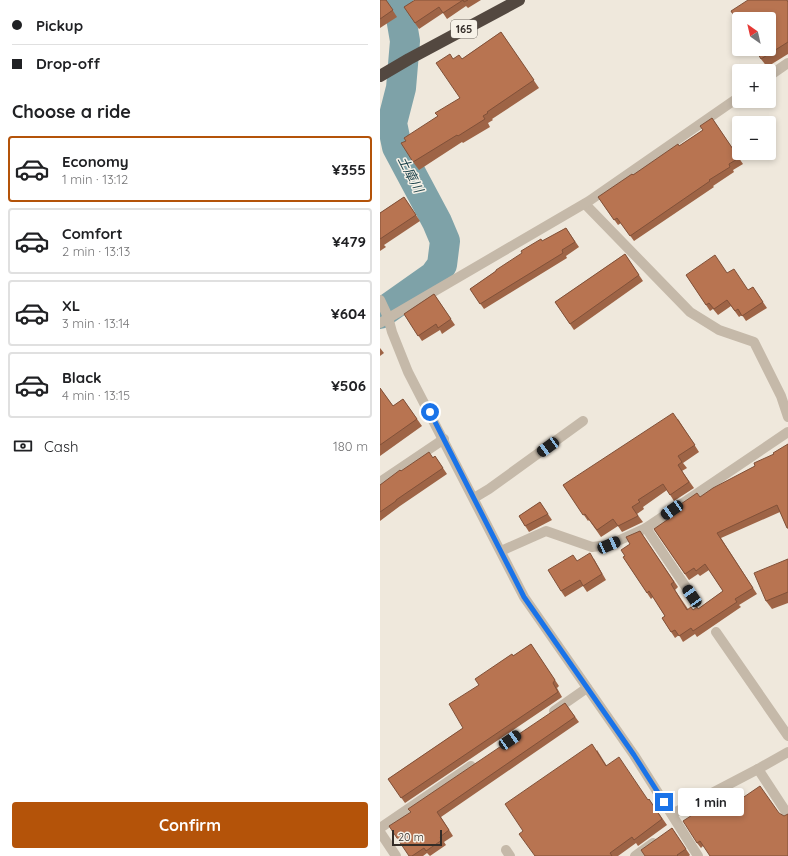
<!DOCTYPE html>
<meta charset="utf-8">
<style>
:root{--surface:#fff;--page:#f2f2f2;--text:#202124;--muted:#757577;--line:#e0e0e0;--accent:#b45309}
body{margin:0;font-family:Quicksand,"Noto Sans JP",sans-serif;background:var(--page);color:var(--text);height:100vh;display:flex;flex-direction:column;font-size:15px;white-space:nowrap}
*{box-sizing:border-box;margin:0}
p{font-size:13px;color:var(--muted)}
.icon{flex:none;width:22px;height:22px;fill:none;stroke:currentColor;stroke-width:2;stroke-linecap:round;stroke-linejoin:round}
.map{position:relative;flex:1;overflow:hidden}
.sheet{display:flex;flex-direction:column;background:var(--surface);width:380px}
.sheet>*{flex:none}
.top-card{display:grid;align-content:center;height:88px;padding:0 12px;background:var(--surface)}
.needle{width:26px;rotate:326deg}
.controls{position:absolute;left:352px;top:12px;display:grid;gap:8px}
.controls a{display:grid;place-items:center;width:44px;height:44px;border-radius:4px;background:var(--surface);box-shadow:0 2px 6px #0003;font-size:20px}
.scale{position:absolute;left:12px;bottom:10px;width:50px;box-sizing:border-box;padding-left:4px;border:2px solid #342d28;border-top:0;font-size:11px;line-height:14px;white-space:nowrap;color:#342d28;-webkit-text-stroke:3px #f7f2e8;paint-order:stroke}
.end{position:absolute;width:18px;height:18px;margin:-9px;border:5px solid #1a73e8;background:#fff;box-shadow:0 0 0 2px #fff}
.from{border-radius:50%}
.bubble{position:absolute;height:28px;border-radius:4px;background:var(--surface);box-shadow:0 2px 6px #0003;font-size:13px;font-weight:700;line-height:28px;text-align:center}
.car{position:absolute;width:12px;height:24px;margin:-12px -6px;border-radius:5px;box-shadow:0 0 3px 1px #0007;background:linear-gradient(#222 24%,#8ab4d8 0 40%,#222 0 76%,#8ab4d8 0 86%,#222 0)}
.top-card b{display:flex;align-items:center;gap:14px;height:38px;font-size:15px}
.top-card b+b{border-top:1px solid var(--line)}
.top-card i{width:10px;height:10px;background:var(--text)}
ul{padding:0;list-style:none}
li{display:flex;align-items:center;gap:12px;height:66px;margin:0 8px 6px;padding:0 4px;border:2px solid var(--line);border-radius:4px}
li div{flex:1}
li b{display:block;font-size:15px}
li em{font-style:normal;font-weight:700}
li.on{border-color:var(--accent)}
li>.icon{width:36px;height:36px;stroke-width:1.5}
h2{padding:0 12px;font-size:18px;line-height:48px}
.pay{display:flex;align-items:center;gap:10px;height:44px;padding:0 12px;font-size:15px}
.pay p{margin-inline-start:auto}
.primary-button{display:flex;gap:8px;margin-top:auto;padding:8px 12px}
.primary-button a{flex:1;height:46px;border-radius:4px;background:var(--accent);color:#fff;font-size:16px;font-weight:700;line-height:46px;text-align:center}
main{display:flex;flex:1;min-height:0}
.map>svg:first-child{display:block}
.lines{fill:none;stroke-linecap:round;stroke-linejoin:round}
.river{stroke:#7ea2a8;stroke-width:30}
.minor{stroke:#c5b9a9;stroke-width:10}
.highway{stroke:#534840;stroke-width:12}
.wall{fill:#9e6446}
.building{fill:#b87451;stroke:#815139}
.route{stroke:#1a73e8;stroke-width:5}
.labels{text-anchor:middle;stroke-width:3;stroke-linejoin:round;paint-order:stroke}
.shield{fill:#f7f2e8;stroke:#6e6862;stroke-width:1}
.shield-label{font-size:11px;font-weight:bold;fill:#342d28}
.water-label{font-size:13px;font-style:italic;fill:#234850;stroke:#f7f2e8}
</style>
<main>
<section class="sheet">
<div class="top-card">
<b><i class="from"></i>Pickup</b>
<b><i></i>Drop-off</b>
</div>
<h2>Choose a ride</h2>
<ul>
<li class="on"><svg class="icon" aria-label="car" viewBox="0 0 24 24"><path d="M5 17H2v-5l4-1 3-4h7l3 4 3 1v5h-3M9 17h6M6 11h13"/><circle cx="7" cy="17" r="2"/><circle cx="17" cy="17" r="2"/></svg><div><b>Economy</b><p>1 min · 13:12</p></div><em>¥355</em></li>
<li><svg class="icon" aria-label="car" viewBox="0 0 24 24"><path d="M5 17H2v-5l4-1 3-4h7l3 4 3 1v5h-3M9 17h6M6 11h13"/><circle cx="7" cy="17" r="2"/><circle cx="17" cy="17" r="2"/></svg><div><b>Comfort</b><p>2 min · 13:13</p></div><em>¥479</em></li>
<li><svg class="icon" aria-label="car" viewBox="0 0 24 24"><path d="M5 17H2v-5l4-1 3-4h7l3 4 3 1v5h-3M9 17h6M6 11h13"/><circle cx="7" cy="17" r="2"/><circle cx="17" cy="17" r="2"/></svg><div><b>XL</b><p>3 min · 13:14</p></div><em>¥604</em></li>
<li><svg class="icon" aria-label="car" viewBox="0 0 24 24"><path d="M5 17H2v-5l4-1 3-4h7l3 4 3 1v5h-3M9 17h6M6 11h13"/><circle cx="7" cy="17" r="2"/><circle cx="17" cy="17" r="2"/></svg><div><b>Black</b><p>4 min · 13:15</p></div><em>¥506</em></li>
</ul>
<div class="pay"><svg class="icon" aria-label="cash" viewBox="0 0 24 24"><path d="M3 7h18v10H3z"/><circle cx="12" cy="12" r="2"/></svg>Cash<p>180 m</p></div>
<div class="primary-button"><a>Confirm</a></div>
</section>
<div class="map">
<svg width="408" height="856" viewBox="0 0 408 856">
<rect width="100%" height="100%" fill="#efe8dc"/>
<g class="lines">
<polyline class="river" points="0,314 54,276 62,265 65,241 57,222 17,147 12,123 21,88 25,41 18,0"/>
<g class="minor">
<polyline points="389,76 408,63"/>
<polyline points="205,204 310,312 339,330 374,342 401,396 408,417"/>
<polyline points="0,300 8,317 12,332 28,372 144,597 254,755 318,856"/>
<polyline points="0,323 209,201 359,97"/>
<polyline points="0,482 64,439"/>
<polyline points="94,498 109,489 203,421"/>
<polyline points="266,528 312,596"/>
<polyline points="121,551 166,531 212,547 229,545 266,528 408,432"/>
<polyline points="336,632 408,736"/>
<polyline points="174,711 207,688"/>
<polyline points="378,769 408,815"/>
<polyline points="292,814 378,769 408,752"/>
<polyline points="0,828 91,766"/>
<polyline points="0,832 16,856"/>
<polyline points="126,850 130,856"/>
<polyline points="255,856 273,843"/>
</g>
<polyline class="highway" points="0,76 29,59 139,0"/>
</g>
<g class="wall">
<polygon points="0,0 6,0 17,17 0,28"/>
<polygon points="35,0 101,0 88,8 86,6 67,19 63,13 39,29 24,7"/>
<polygon points="368,0 407,0 408,1 408,54 387,67 381,59"/>
<polygon points="121,32 159,88 112,119 113,120 108,123 110,127 83,143 82,142 39,170 33,162 26,141 58,116 80,98 73,59 82,59"/>
<polygon points="332,118 363,164 353,170 354,172 333,186 334,187 254,241 241,223 238,225 218,197 299,146 323,130"/>
<polygon points="24,197 40,221 4,245 6,247 0,251 0,213"/>
<polygon points="186,228 199,247 186,256 187,258 104,309 90,289 116,271 163,241"/>
<polygon points="245,254 263,281 194,330 175,302"/>
<polygon points="347,273 368,290 373,287 387,308 366,321 362,315 359,317 351,306 338,315 333,309 330,311 306,275"/>
<polygon points="54,294 75,325 62,334 60,330 42,341 24,314"/>
<polygon points="0,348 4,353 0,356"/>
<polygon points="0,388 13,406 23,399 42,426 0,456"/>
<polygon points="298,419 319,452 303,463 307,468 302,471 314,488 294,501 287,490 263,507 264,509 257,514 263,522 242,532 238,526 221,537 209,520 208,521 183,485"/>
<polygon points="408,444 408,529 400,512 341,538 377,594 359,605 361,607 317,637 315,634 303,642 299,635 295,638 282,618 285,616 273,597 271,599 243,557 245,556 250,544 260,531 298,587 295,590 308,609 313,610 318,609 343,591 329,570 320,576 318,574 309,580 274,529 320,497 375,466 394,454"/>
<polygon points="55,456 67,474 20,506 0,521 0,485 21,471"/>
<polygon points="160,502 172,520 149,532 139,516"/>
<polygon points="214,559 226,580 207,592 203,586 185,597 181,591 197,561"/>
<polygon points="408,559 408,603 392,609 386,601"/>
<polygon points="151,644 179,686 177,688 182,697 25,803 8,779 83,728 99,685 133,656"/>
<polygon points="185,703 199,722 61,817 73,836 64,842 66,845 50,856 47,853 43,856 29,856 31,812"/>
<polygon points="217,750 227,766 268,800 269,799 287,825 258,846 256,843 238,856 155,856"/>
<polygon points="351,790 323,846 321,848 317,843"/>
<polygon points="292,828 310,855 309,856 265,856"/>
</g>
<g class="building">
<polygon points="0,0 6,0 13,10 0,19"/>
<polygon points="35,0 83,0 63,13 59,7 35,23 24,7"/>
<polygon points="83,0 88,0 84,2"/>
<polygon points="368,0 407,0 408,2 408,42 381,59 375,49 389,49 389,19 359,19 359,24 351,11"/>
<polygon points="121,32 154,80 107,112 108,113 103,116 105,119 78,136 77,135 33,162 21,143 26,141 24,138 58,116 55,113 80,98 56,63 70,54 73,59 79,55 82,59"/>
<polygon points="332,118 359,158 349,164 350,167 329,180 330,181 250,236 237,218 234,220 218,197 252,174 253,175 298,144 299,146 323,130 320,126"/>
<polygon points="24,197 36,215 0,239 0,213"/>
<polygon points="186,228 195,242 182,250 183,253 100,304 90,289 116,271 116,270 142,253 141,251 161,239 162,241"/>
<polygon points="245,254 259,275 190,324 175,302"/>
<polygon points="335,255 347,273 354,269 368,290 373,287 383,302 362,316 358,309 355,311 347,300 334,309 329,303 326,305 306,275"/>
<polygon points="54,294 71,319 58,328 56,324 38,336 24,314"/>
<polygon points="0,388 13,406 23,399 37,419 0,445"/>
<polygon points="293,413 315,445 298,456 302,462 298,465 309,482 290,495 283,484 258,500 260,502 252,507 258,516 238,526 233,519 217,530 205,514 203,515 183,485"/>
<polygon points="408,444 408,528 407,528 397,505 337,533 373,588 355,599 357,602 313,631 311,628 299,636 295,630 291,632 282,618 285,616 269,591 267,593 243,557 245,556 241,550 250,544 246,537 260,531 294,582 291,584 307,610 311,607 313,610 317,607 318,609 343,591 325,564 316,571 314,568 305,574 274,529 300,511 298,506 317,493 320,497 333,488 375,466 374,463 394,454 393,453"/>
<polygon points="49,452 53,458 55,456 63,468 16,500 16,501 0,512 0,485 20,470 21,471"/>
<polygon points="160,502 168,514 145,526 139,516"/>
<polygon points="210,553 222,574 203,586 200,580 181,591 168,570 193,555 197,561"/>
<polygon points="408,559 408,592 386,601 374,573"/>
<polygon points="151,644 175,680 173,683 178,692 21,798 8,779 83,728 69,704 99,685 95,679 132,654 133,656"/>
<polygon points="185,703 195,717 57,812 69,830 60,837 62,840 46,851 44,848 32,856 29,856 9,826 31,812 28,809"/>
<polygon points="212,744 226,766 239,757 268,800 269,799 282,819 254,840 252,837 230,853 232,856 155,856 139,834 143,831 125,804"/>
<polygon points="380,786 399,813 404,816 408,814 408,856 330,856 320,841 317,843 303,821 351,790 358,801"/>
<polygon points="292,828 306,849 297,855 298,856 265,856 261,850"/>
</g>
<g class="lines">
<polyline class="route" points="50,412 144,597 254,755 284,802"/>
</g>
<g class="labels">
<rect class="shield" x="71" y="20" width="26" height="18" rx="3"/>
<g class="shield-label">
<text x="84" y="33">165</text>
</g>
<g class="water-label">
<text transform="translate(31 174) rotate(63)" y="5">土庫川</text>
</g>
</g>
</svg>
<div class="controls">
<a><svg class="needle" viewBox="-14 -14 28 28"><path d="M0-13l5 13h-10z" fill="#e53935"/><path d="M0 13l5-13h-10z" fill="#757577"/></svg></a>
<a>+</a>
<a>−</a>
</div>
<div class="scale">20 m</div>
<i class="end from" style="left:50px;top:412px"></i>
<i class="end" style="left:284px;top:802px"></i>
<div class="bubble" style="left:298px;top:788px;width:66px">1 min</div>
<i class="car" style="left:168px;top:447px;rotate:234deg"></i>
<i class="car" style="left:292px;top:510px;rotate:236deg"></i>
<i class="car" style="left:229px;top:545px;rotate:66deg"></i>
<i class="car" style="left:312px;top:596px;rotate:326deg"></i>
<i class="car" style="left:130px;top:740px;rotate:56deg"></i>
</div>
</main>
